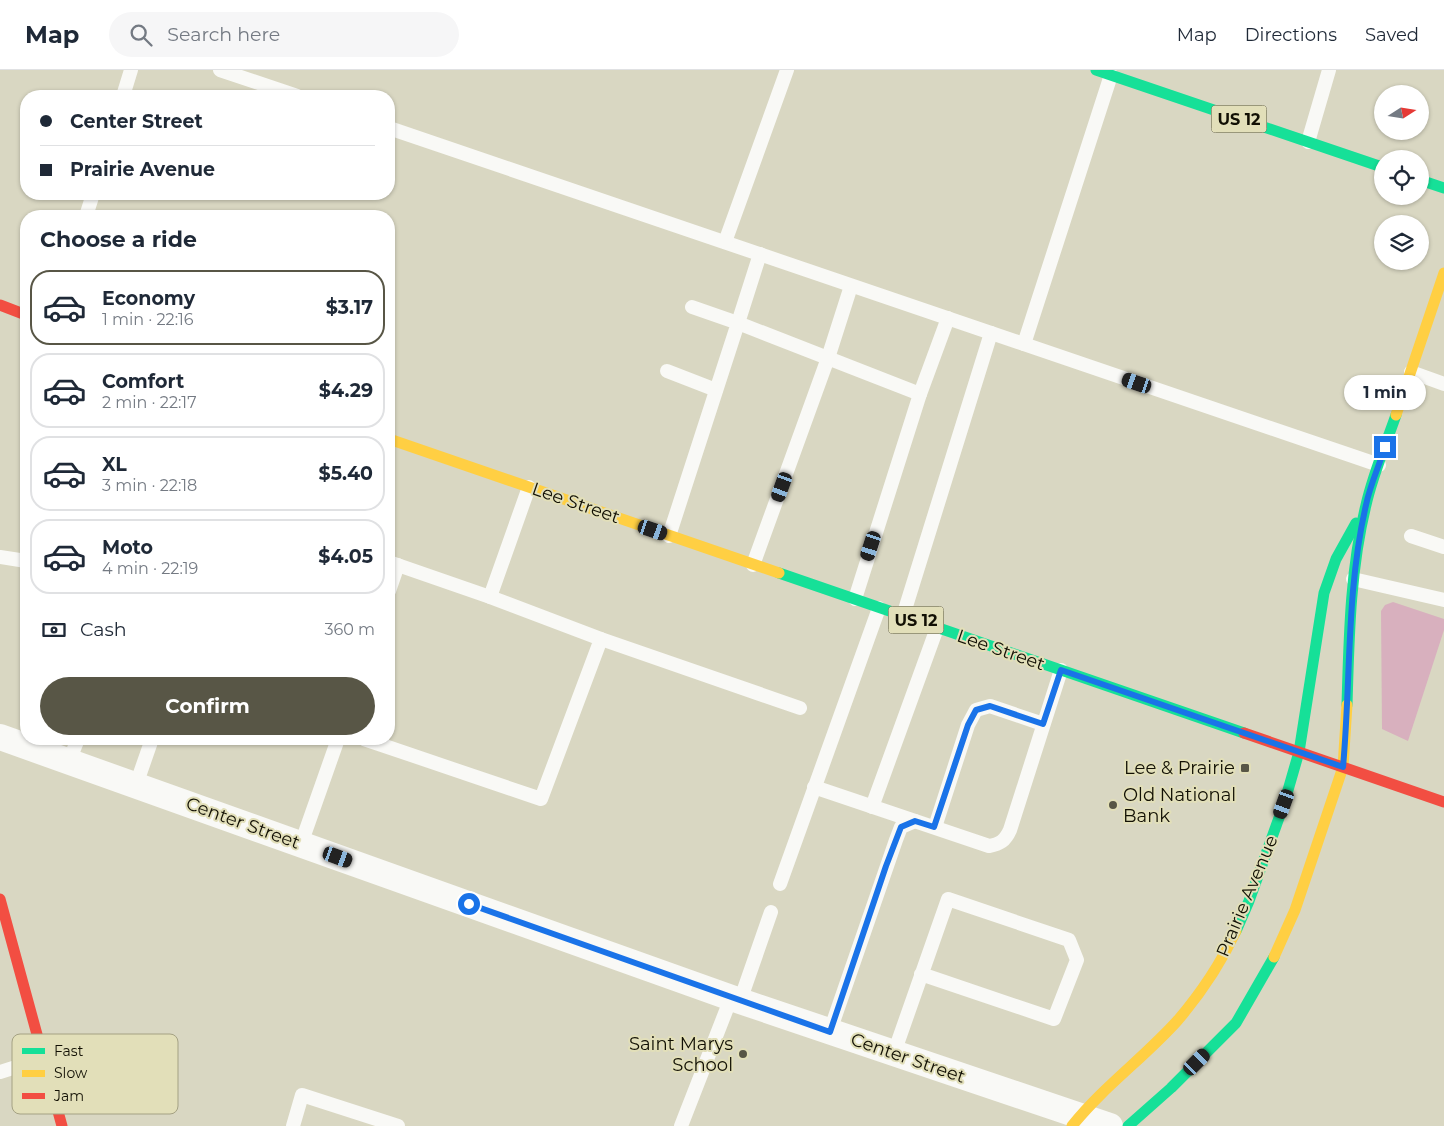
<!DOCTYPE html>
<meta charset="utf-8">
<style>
:root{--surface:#fff;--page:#f6f6f7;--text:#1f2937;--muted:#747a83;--line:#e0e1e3;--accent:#585646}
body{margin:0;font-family:Montserrat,sans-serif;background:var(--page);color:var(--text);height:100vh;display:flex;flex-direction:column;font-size:19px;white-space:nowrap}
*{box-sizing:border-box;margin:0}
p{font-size:16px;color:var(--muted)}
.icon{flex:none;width:28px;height:28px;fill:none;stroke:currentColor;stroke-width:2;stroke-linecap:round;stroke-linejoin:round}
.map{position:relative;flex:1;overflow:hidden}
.sheet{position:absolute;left:20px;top:140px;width:375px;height:535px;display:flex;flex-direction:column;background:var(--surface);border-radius:20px;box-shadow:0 1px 4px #0004}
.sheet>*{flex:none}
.top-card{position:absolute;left:20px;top:20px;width:375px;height:110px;border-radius:20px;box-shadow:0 1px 4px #0004;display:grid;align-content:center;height:110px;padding:0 20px;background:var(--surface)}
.needle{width:32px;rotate:78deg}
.fabs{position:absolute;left:1374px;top:15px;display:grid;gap:10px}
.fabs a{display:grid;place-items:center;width:55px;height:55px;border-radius:50%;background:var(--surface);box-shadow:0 1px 4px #0004;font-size:25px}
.end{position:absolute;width:22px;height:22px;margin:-11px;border:6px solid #1a73e8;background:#fff;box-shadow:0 0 0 2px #fff}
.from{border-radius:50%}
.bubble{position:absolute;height:35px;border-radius:18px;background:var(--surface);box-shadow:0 1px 4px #0004;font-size:16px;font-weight:700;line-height:35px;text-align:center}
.car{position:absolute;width:15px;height:30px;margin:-15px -8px;border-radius:6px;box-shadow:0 0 4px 1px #0007;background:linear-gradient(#222 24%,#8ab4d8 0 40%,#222 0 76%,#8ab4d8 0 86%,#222 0)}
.top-card b{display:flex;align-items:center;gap:18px;height:48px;font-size:19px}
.top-card b+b{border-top:1px solid var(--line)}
.top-card i{width:12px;height:12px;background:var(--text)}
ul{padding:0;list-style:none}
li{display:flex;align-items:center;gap:15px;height:75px;margin:0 10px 8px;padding:0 10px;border:2px solid var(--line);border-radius:20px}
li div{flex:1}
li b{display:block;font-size:19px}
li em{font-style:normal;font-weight:700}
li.on{border-color:var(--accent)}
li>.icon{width:45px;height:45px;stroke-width:1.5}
h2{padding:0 20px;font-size:22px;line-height:60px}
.pay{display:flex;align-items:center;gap:12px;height:55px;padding:0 20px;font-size:19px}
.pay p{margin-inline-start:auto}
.primary-button{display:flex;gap:10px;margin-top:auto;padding:10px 20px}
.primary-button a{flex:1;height:58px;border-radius:30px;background:var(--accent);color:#fff;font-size:20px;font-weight:700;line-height:58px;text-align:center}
header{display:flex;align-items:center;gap:30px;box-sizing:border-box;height:70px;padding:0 25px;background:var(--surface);border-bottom:1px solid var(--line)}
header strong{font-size:24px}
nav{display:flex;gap:28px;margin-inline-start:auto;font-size:18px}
.search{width:350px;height:45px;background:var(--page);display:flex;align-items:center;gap:12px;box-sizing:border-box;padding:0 18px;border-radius:28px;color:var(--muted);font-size:19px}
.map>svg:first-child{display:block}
.green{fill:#d8b0be}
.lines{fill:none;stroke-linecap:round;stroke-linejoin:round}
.lane{stroke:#f9f9f6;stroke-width:14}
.street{stroke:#f9f9f6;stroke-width:26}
.fast{stroke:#16e098;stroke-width:11}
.slow{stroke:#ffcf43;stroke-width:11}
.jam{stroke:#f24e42;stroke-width:11}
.route{stroke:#1a73e8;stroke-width:6}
.poi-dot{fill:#585646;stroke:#e2dfb9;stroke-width:2}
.labels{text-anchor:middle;stroke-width:4;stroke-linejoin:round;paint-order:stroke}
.shield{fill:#e2dfb9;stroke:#504e3a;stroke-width:1}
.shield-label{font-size:16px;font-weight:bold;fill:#121004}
.street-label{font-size:18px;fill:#121004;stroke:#e2dfb9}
.poi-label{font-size:18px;fill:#121004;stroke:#e2dfb9;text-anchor:end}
.key{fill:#e2dfb9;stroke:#a4a183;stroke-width:1}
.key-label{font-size:14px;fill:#121004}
</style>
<header>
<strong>Map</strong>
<div class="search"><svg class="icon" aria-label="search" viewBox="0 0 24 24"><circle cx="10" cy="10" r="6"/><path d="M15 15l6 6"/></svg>Search here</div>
<nav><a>Map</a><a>Directions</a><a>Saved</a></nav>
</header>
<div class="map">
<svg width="1444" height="1056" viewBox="0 0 1444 1056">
<rect width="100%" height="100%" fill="#d9d7c2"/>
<polygon class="green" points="1393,532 1444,549 1444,560 1408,671 1382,659 1381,541 1385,535"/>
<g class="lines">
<g class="lane">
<polyline points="220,0 297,26"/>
<polyline points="123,26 131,0"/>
<polyline points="389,58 1379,395"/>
<polyline points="1308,72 1329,0"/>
<polyline points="86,146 93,124"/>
<polyline points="725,172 787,0"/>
<polyline points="760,184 738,253 920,324"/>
<polyline points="1024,274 1111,5"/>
<polyline points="667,301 716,320"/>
<polyline points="1411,302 1444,314"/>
<polyline points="669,466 738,253 692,237"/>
<polyline points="1411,466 1444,477"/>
<polyline points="0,487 26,491"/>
<polyline points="389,492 490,527 529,417"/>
<polyline points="753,495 828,288 851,216"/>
<polyline points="1353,509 1444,530"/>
<polyline points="389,521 398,495"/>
<polyline points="855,529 920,324 948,248"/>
<polyline points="903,546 991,263"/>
<polyline points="601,569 800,638"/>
<polyline points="364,669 541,729 601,569 490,527"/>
<polyline points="69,691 78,669"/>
<polyline points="136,715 152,669"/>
<path d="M 814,717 L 989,776 C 1000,774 1005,771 1010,760 L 1061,600"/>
<polyline points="872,737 937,558"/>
<polyline points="935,757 968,655 976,640 990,636 1043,654"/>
<polyline points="301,774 338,669"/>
<polyline points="780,814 879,538"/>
<polyline points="740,931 771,842"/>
<polyline points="830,961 896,770 901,757 915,751"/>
<polyline points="894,983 948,829 1069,870 1077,890 1054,949 921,904"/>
<polyline points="0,1002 44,988"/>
<polyline points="293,1056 302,1025 398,1056"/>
<polyline points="681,1056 731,928"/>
</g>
<polyline class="street" points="0,667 740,931 1110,1056"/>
<g class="fast">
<polyline points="1096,0 1382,97"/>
<polyline points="1420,110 1444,118"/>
<polyline points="779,503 1244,663"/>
<path d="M 1347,635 C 1349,568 1350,500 1366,435 C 1373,404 1386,374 1396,345"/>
<polyline points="1236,861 1249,831 1284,734 1299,682 1324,523 1336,489 1356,453"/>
<polyline points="1128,1056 1171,1018 1236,953 1274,887"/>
</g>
<g class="slow">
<polyline points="1396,345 1444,203"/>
<polyline points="389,369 779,503"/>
<polyline points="1274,887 1295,840 1343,697 1347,635"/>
<path d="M 1072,1056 C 1103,1017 1145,987 1178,950 C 1201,923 1221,893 1236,861"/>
</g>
<g class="jam">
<polyline points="0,235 26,245"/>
<polyline points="1244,663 1444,732"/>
<polyline points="0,829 62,1056"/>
</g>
</g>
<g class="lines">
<path class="route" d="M 469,834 L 830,962 L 886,796 L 901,757 L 915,751 L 934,757 L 968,655 L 976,640 L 990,636 L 1043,654 L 1061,600 L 1343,697 C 1351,610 1346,521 1366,435 C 1370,415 1379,396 1385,377"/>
</g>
<g class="poi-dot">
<rect x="1240" y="693" width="10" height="10" rx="2.5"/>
<circle cx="1113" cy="735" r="5"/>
<circle cx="743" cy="984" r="5"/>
</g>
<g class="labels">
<g class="shield">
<rect x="1211.5" y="35.5" width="55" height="27" rx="4"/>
<rect x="888.5" y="536.5" width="55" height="27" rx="4"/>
</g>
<g class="shield-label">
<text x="1239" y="55">US 12</text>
<text x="916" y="556">US 12</text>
</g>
<g class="street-label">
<text transform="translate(576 433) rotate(19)" y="6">Lee Street</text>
<text transform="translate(1001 580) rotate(19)" y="6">Lee Street</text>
<text transform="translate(243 753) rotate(20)" y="6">Center Street</text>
<text transform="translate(1247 826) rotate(-67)" y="6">Prairie Avenue</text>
<text transform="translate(908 988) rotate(19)" y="6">Center Street</text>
</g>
<g class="poi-label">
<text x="1235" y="704">Lee &amp; Prairie</text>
<text x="1123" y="731" text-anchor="start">Old National<tspan x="1123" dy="21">Bank</tspan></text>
<text x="733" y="980">Saint Marys<tspan x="733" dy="21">School</tspan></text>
</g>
</g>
<rect x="12" y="964" width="166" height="80" rx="8" class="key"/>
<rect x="22" y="978" width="23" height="6" fill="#16e098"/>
<rect x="22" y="1000" width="23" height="7" fill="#ffcf43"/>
<rect x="22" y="1023" width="23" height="6" fill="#f24e42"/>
<g class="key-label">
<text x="54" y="986">Fast</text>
<text x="54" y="1008">Slow</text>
<text x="54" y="1031">Jam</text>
</g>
</svg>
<div class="fabs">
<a><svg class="needle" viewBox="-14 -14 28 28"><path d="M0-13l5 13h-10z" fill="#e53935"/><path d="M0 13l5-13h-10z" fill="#747a83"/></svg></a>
<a><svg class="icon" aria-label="locate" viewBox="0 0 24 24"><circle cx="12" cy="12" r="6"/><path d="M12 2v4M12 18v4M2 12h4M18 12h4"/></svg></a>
<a><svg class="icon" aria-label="layers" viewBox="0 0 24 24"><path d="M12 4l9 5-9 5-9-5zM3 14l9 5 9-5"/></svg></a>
</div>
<i class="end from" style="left:469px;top:834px"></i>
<i class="end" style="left:1385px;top:377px"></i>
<div class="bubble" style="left:1344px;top:305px;width:82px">1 min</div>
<i class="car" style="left:1137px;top:313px;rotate:289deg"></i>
<i class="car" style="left:782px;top:417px;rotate:200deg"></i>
<i class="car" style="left:653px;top:460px;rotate:109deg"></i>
<i class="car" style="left:871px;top:476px;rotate:198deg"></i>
<i class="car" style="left:1284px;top:734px;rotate:200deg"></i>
<i class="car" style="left:338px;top:787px;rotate:110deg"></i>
<i class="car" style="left:1197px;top:992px;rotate:45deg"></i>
<div class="top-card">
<b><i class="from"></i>Center Street</b>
<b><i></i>Prairie Avenue</b>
</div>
<section class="sheet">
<h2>Choose a ride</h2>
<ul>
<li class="on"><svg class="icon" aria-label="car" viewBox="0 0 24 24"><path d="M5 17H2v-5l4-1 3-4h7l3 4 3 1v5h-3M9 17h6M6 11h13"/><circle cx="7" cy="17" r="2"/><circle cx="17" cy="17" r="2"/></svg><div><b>Economy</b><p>1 min · 22:16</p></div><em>$3.17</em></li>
<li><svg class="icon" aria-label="car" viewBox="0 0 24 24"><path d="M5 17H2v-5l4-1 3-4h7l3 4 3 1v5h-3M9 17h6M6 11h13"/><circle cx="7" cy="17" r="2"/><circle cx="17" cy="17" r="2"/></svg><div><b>Comfort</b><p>2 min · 22:17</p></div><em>$4.29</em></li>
<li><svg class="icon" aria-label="car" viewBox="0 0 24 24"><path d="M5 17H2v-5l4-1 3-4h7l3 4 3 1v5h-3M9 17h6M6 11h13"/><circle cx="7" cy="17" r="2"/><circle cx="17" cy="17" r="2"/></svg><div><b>XL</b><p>3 min · 22:18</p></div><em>$5.40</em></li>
<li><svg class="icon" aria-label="car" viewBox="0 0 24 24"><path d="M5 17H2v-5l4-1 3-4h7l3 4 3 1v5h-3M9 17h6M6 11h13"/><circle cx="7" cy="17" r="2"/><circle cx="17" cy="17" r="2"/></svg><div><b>Moto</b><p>4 min · 22:19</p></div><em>$4.05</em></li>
</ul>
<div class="pay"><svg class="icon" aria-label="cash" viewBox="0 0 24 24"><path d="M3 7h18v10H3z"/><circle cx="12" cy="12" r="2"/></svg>Cash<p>360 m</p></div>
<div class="primary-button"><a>Confirm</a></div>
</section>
</div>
